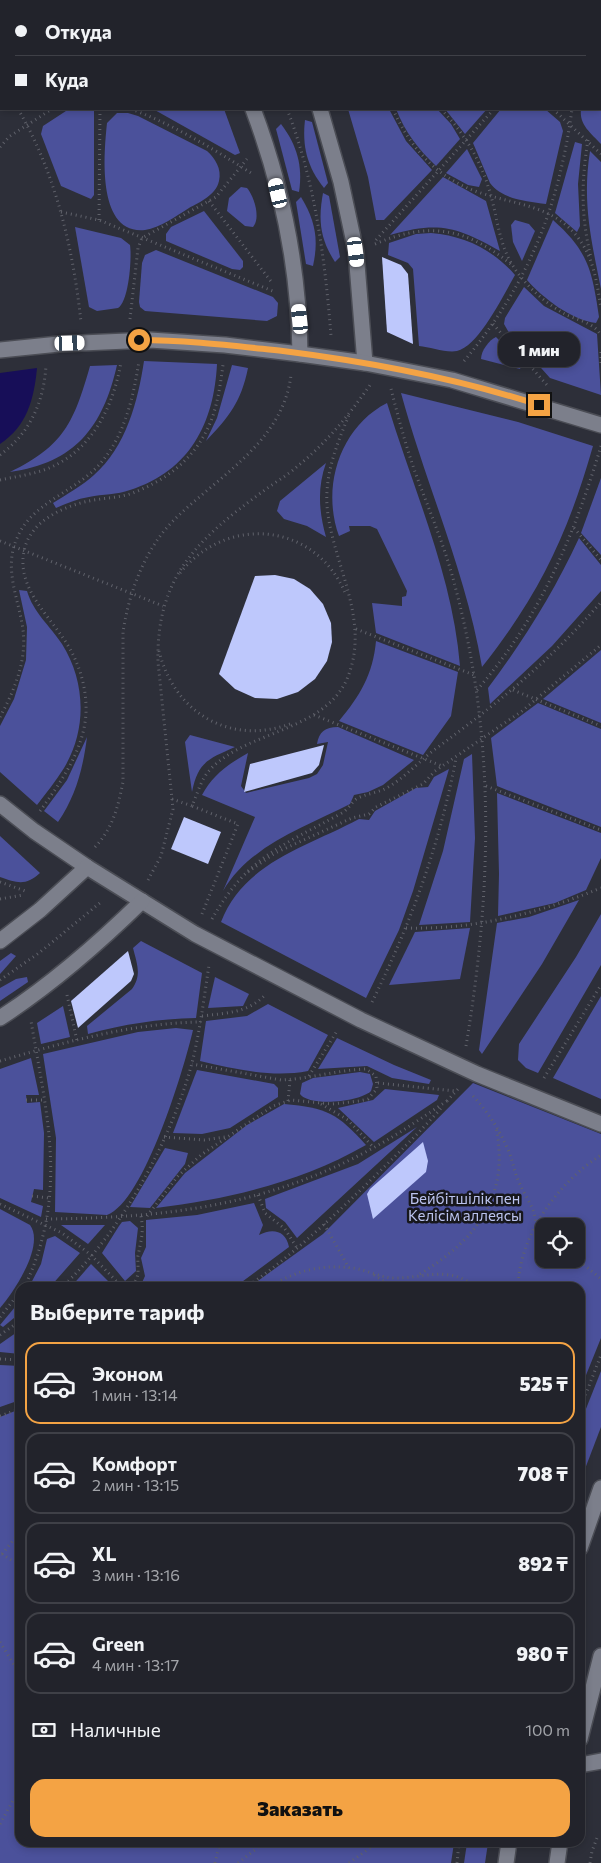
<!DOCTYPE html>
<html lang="ru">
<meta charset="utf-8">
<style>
:root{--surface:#22232b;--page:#2e2f37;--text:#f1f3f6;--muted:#a2a4a9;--line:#3f4047;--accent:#f4a344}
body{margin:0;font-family:Commissioner,sans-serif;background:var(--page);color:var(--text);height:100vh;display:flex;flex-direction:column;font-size:19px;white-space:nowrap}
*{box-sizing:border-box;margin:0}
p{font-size:16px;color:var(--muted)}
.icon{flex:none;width:28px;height:28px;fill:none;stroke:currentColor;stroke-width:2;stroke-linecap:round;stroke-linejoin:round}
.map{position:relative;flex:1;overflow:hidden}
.drawer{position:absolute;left:15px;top:1282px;width:570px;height:565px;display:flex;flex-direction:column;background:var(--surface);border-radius:15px;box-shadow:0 2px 8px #0003,0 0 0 1px var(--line)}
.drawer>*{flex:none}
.banner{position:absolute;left:0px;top:0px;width:601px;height:110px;box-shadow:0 2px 8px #0003,0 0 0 1px var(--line);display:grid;align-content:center;height:110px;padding:0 15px;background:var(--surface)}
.tools{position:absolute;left:535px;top:1218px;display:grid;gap:10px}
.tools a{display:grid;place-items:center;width:50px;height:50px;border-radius:10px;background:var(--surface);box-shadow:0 2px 8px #0003,0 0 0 1px var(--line);font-size:25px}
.end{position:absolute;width:22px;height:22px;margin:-11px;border:6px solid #f4a344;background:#111;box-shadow:0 0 0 2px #111}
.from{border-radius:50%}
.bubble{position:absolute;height:35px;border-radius:15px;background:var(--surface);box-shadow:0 2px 8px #0003,0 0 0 1px var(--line);font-size:16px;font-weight:800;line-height:35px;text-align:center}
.car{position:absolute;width:15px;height:30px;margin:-15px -8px;border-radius:6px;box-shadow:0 0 4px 1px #0007;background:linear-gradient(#fff 24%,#345 0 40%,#fff 0 76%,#345 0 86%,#fff 0)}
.banner b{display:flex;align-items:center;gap:18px;height:48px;font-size:19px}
.banner b+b{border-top:1px solid var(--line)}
.banner i{width:12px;height:12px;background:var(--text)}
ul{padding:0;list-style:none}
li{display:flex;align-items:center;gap:15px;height:82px;margin:0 10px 8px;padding:0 5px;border:2px solid var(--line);border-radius:15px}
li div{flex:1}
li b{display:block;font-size:19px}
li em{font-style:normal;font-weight:800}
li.selected{border-color:var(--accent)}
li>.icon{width:45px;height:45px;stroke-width:1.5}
h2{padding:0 15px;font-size:22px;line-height:60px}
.pay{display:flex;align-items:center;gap:12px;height:55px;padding:0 15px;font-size:19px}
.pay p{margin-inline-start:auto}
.cta{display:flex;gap:10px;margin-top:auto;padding:10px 15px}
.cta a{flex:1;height:58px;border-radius:15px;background:var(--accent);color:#111;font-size:20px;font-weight:800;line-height:58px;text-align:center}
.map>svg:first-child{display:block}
.green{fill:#4b519b;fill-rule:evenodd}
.water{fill:#170e58}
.building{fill:#bec8fc}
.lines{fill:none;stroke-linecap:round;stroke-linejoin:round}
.minor-casing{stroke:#4b4d55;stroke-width:18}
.path{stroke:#60626b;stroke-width:3;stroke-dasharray:1 4;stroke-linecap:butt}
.minor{stroke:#7c7f8b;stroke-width:15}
.route{stroke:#f4a344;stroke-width:6}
.labels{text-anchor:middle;stroke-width:5;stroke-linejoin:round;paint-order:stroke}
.park-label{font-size:15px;fill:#bbc3ee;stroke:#17171c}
</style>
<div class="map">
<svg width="601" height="1863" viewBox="0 0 601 1863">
<rect width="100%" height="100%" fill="#2d2f39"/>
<g class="green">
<polygon points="305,0 546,0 305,1"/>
<path d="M 600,85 L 601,85 L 601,144 C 591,133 579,125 581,109 L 600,109 Z"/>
<polygon points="69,109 94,109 94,195 91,199 61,186 41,134 43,126"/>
<polygon points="153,109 224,109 240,153 235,155"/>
<polygon points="348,109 389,109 406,141 432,170 384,220 376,220 368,177"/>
<path d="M 396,109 L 437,109 L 451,124 L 460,139 L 436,166 C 418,149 405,132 396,109 Z"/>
<polygon points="445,109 487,109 465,134"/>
<path d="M 501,109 L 545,109 L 560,122 L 563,131 L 546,204 C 527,201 503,200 490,183 L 473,143 Z"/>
<path d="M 117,113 L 128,113 L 138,116 L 207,151 C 215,158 222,169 219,181 C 216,195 200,202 189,208 C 176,216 160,228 145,230 C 96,235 104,152 107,123 Z"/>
<path d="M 305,120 L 312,122 L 328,183 L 324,188 C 307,167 302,146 305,120 Z"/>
<path d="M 281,124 C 297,145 303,166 299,192 L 292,190 L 276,129 Z"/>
<polygon points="575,142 582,144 578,184 580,226 577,232 555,213"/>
<polygon points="467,149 482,179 479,187 468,185 446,173"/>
<path d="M 590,151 L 601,162 L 601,289 C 591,239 582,202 590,151 Z"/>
<path d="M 443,177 L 486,201 L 500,251 C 457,227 439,221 390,235 Z"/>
<path d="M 241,187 L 247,188 C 254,196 261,218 253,227 L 245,226 L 227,211 L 229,198 Z"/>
<path d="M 323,193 L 329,196 L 340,257 L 335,262 C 320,239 318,220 323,193 Z"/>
<path d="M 301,197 C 315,220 319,239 313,266 L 306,264 L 296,202 Z"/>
<polygon points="204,211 243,261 243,267 240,270 232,269 166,241 166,234 171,227"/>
<polygon points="515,220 529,224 535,231 522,261 513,242 511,225"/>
<path d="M 553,220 C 589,252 592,271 599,317 L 596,323 C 571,320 543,298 527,280 Z"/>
<path d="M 75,227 L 121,238 L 130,245 C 132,257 129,301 118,308 L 97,311 L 89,307 Z"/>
<path d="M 431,233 C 465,236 492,249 515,275 C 504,294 479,346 457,351 C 446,353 430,347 419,346 L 413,269 L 408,263 L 388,255 L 389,243 L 416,234 Z"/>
<polygon points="156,250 273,297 278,303 277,316 267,321 145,311 140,307 139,302 142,263 145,255"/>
<polygon points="524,287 544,306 597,334 601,395 550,378 508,331 504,324 505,318"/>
<path d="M 496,337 L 522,364 L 520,369 L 481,359 C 481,351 489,340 496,337 Z"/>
<path d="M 144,361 L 217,364 C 214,423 190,471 130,490 C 117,495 103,494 89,497 C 77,499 67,503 56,508 L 53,503 C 67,494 82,486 94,475 C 126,447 138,401 144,361 Z"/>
<path d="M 117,365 C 103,427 75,463 10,472 C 64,446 74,422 90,366 Z"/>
<path d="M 232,365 L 248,368 C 241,402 229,417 206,441 L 217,418 Z"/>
<path d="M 401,393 L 518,422 L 593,446 C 568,534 539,595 482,667 C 466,572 426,485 401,393 Z"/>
<path d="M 387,403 C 413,489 453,576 460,666 L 376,633 L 372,603 L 402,606 L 402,597 L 406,596 L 407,591 L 377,529 L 370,526 L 349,526 L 350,531 L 339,536 C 321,487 340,427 387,403 Z"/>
<path d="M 326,463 C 317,488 319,512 326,537 L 307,526 L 284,519 L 277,511 L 280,501 Z"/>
<polygon points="601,478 601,555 581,533"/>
<path d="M 579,538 L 601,565 L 601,591 L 552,646 L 490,704 L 488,688 C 524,640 554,592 579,538 Z"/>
<path d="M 19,590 L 27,591 C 33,612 50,626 62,644 C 86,682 87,730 64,768 C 56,781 46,793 37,805 L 0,772 L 0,726 L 14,699 L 26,660 L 27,627 Z"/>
<path d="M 376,641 L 458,672 L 451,716 L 423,755 L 339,721 C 360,696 373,674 376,641 Z"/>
<polygon points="601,650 601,723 543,699"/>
<polygon points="538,703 601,729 601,827 497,786 491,738"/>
<path d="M 338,727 L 414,760 L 383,785 L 368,792 L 354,795 L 350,804 C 305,827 250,845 223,891 L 255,817 L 202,795 C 213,775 228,764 248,753 L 241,786 L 246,793 L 309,778 L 317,774 L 323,765 L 328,742 L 317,744 C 319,732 325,727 338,727 Z"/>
<path d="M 190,735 L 235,747 C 208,759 198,762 192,792 L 185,742 Z"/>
<path d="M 87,737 C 83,768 76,796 58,822 L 44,811 L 67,780 Z"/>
<polygon points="472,754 475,838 470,922 419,925 443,851 464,759"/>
<path d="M 449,769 L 413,891 L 399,930 L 366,998 L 221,922 C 244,862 307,847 359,819 L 369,820 L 375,811 L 416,788 L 428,787 L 434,777 Z"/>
<polygon points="497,793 601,833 601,858 586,890 555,903 498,916 499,874"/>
<path d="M 0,836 L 40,873 C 26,886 17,883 0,877 Z"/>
<polygon points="579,900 542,964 482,1054 479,1050 497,923 529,917"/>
<polygon points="601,914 601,965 538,1073 526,1068 518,1060 519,1044 576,957"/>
<polygon points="470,928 460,979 389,985 415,932"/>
<path d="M 141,941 L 202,973 L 196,1018 C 158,1019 124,1024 88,1034 L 87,1026 L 132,989 C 142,975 137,964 133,948 Z"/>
<polygon points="11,953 16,956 0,974 0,961"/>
<polygon points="27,977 28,982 0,1001 0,988 16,979"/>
<polygon points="215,977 249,994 243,1006 208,1008"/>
<polygon points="601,996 601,1099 553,1078"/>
<path d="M 268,1004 L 328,1035 L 308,1071 C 272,1078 235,1069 200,1061 L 206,1021 L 247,1016 Z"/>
<polygon points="63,1006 70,1037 41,1044 37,1023"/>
<path d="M 176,1028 L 193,1030 C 184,1069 144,1202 107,1215 L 55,1212 L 56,1138 L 43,1054 L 138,1032 Z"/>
<polygon points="337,1038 394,1065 431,1080 429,1084 392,1078 367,1066 318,1069"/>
<polygon points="31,1058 39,1095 26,1095 27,1103 40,1102 44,1133 43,1190 34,1189 31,1202 43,1206 41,1217 0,1198 0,1069"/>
<polygon points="197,1070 274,1084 278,1088 278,1097 230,1128 202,1134 173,1133"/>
<path d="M 360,1072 L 370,1074 L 373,1084 L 371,1091 C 360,1102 309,1107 300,1094 L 302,1083 L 313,1078 Z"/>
<path d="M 473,1083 L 601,1134 L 601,1338 L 580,1390 L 580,1288 L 248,1288 L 323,1234 ZM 544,1226 L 576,1226 L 576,1259 L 544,1259 Z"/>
<polygon points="385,1089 439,1095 437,1100 374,1142 338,1108 373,1100"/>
<path d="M 284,1104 C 327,1108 337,1113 366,1145 C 301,1182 230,1199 156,1208 L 185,1173 L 247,1125 Z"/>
<polygon points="417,1127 297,1238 285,1222 266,1208 265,1199 358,1164"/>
<polygon points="165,1148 188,1153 185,1164 150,1208 130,1207"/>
<path d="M 254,1203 L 263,1225 L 259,1235 C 272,1228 286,1230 289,1247 L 235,1287 L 140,1287 L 145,1276 L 141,1258 L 146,1247 L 146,1220 L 197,1215 Z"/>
<path d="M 0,1209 L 30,1225 C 45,1245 14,1292 0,1308 Z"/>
<polygon points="130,1221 138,1228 135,1253 136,1271 125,1281 102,1253 119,1226 122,1222"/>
<polygon points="61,1225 105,1225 88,1244"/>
<polygon points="55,1236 80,1253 50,1287 29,1287 41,1264 47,1239"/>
<polygon points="91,1264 114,1287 71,1287"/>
<polygon points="20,1301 20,1313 3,1327 0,1325"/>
<polygon points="20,1330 20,1354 0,1352 0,1344"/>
<polygon points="0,1365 20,1366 20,1400 0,1407"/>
<polygon points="601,1371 601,1427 580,1482 580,1424"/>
<polygon points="20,1409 20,1842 454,1843 451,1863 0,1863 0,1417"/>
<polygon points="467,1843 488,1843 485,1863 464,1863"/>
</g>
<path class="water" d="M 37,368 C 34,399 27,426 0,444 L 0,373 Z"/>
<g class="building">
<polygon points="382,257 401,265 408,274 413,344 387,332"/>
<polygon points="275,575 294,579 310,589 323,604 331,623 332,642 327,661 315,679 298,692 277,699 255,698 235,689 219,674 255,576"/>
<polygon points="324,745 319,765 312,773 244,792 250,764"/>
<polygon points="184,817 221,832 208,864 171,849"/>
<polygon points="128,951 134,974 131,981 78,1028 71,1001"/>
<polygon points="423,1142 428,1161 426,1172 373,1219 367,1194 370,1189"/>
</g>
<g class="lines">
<defs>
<g id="minor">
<polyline points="205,0 206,1"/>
<polyline points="277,0 278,1"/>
<polyline points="131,1 133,0"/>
<polyline points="0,86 1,85"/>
<path d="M 253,109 C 282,186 299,271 300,354"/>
<polyline points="320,109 341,182 356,252 365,363"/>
<polyline points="0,350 59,344 150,340 225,345 300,354 365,363 452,380 601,425"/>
<polyline points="0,804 34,831 87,867 195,934 361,1020 477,1074 601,1124"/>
<polyline points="0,941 40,910 87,867"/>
<path d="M 0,1018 C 51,985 98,944 142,901"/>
<polyline points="580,1548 601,1488"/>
<polyline points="580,1739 601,1656"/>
<polyline points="580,1765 601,1761"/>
<polyline points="506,1863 509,1842"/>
<polyline points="557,1863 560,1842"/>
</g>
</defs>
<use href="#minor" class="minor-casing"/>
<g class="path">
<polyline points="240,0 241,1"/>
<polyline points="579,0 579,1"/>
<polyline points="77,1 79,0"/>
<polyline points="558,1 558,0"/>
<polyline points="0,52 1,51"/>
<polyline points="600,80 601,80"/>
<path d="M 18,109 C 56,174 73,248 81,322"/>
<path d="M 131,109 C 174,125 212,148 251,173"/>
<path d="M 287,109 C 315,181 325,259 331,336"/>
<path d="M 393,109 C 411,150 440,181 484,194 C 519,205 556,207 579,239 C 594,259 597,284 601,308"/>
<path d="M 441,109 C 462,131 479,157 488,186 C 497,212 498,243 513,266 C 525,285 544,302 563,313 C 575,320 595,322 601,336"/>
<polyline points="553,109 601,154"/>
<path d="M 588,140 C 581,183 581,216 591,258"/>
<polyline points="0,147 10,136 52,109"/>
<polyline points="209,201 273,284"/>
<polyline points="61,212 99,220 275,292"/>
<polyline points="99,220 100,109"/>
<polyline points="376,240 494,109"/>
<path d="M 375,244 C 429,221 467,228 512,265"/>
<polyline points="130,319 138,248 142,238 216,197 247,159"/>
<polyline points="493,324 547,385"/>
<polyline points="601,352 601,366"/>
<path d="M 464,361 C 528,285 559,207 572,109"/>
<path d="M 391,389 C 398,416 405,443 414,469 C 428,508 445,546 455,586 C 496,740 492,890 466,1046"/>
<path d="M 0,455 C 30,433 44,402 46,365"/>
<path d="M 0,480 C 14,477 28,475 41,471 C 90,455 113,409 121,362"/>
<polyline points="574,528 601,560"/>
<polyline points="0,541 163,606"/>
<path d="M 180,573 C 228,513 317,523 346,595"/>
<polyline points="356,629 474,675"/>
<path d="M 159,651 C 174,712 229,746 290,724"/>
<path d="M 477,690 C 540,618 574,536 601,446"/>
<polyline points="513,690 601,726"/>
<polyline points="314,715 442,766"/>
<path d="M 0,717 C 14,691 27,661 23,630 C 19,599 3,569 17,538 C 30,506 69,493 93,471 C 123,443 133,400 139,361"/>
<polyline points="486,786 601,830"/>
<polyline points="172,799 192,806"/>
<path d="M 40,811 C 61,782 84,750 86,713 C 87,686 78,659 63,638 C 44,610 13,582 26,544 C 35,519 65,506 89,501 C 103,498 117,498 130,494 C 163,482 191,462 207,430 C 217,410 220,387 223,365"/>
<path d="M 95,847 C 113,828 118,807 123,782 L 123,632 C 129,593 144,551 172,522 C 216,477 283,443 291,375"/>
<polyline points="248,872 275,853 352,818 369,814 376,807 423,784 435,771 522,711 601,645"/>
<path d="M 148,880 L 161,856 L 173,809 L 158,662 C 156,577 198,539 262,492 C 274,483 288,475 299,465 C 327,442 349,415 370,385"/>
<polyline points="0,882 28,892"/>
<polyline points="0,899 23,895"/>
<path d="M 202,914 L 238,824 L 192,806 C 197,795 200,782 208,772 C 242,731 323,733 347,679 C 372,620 332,564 327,506 C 325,473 337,444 349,415"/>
<path d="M 212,919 C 248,856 282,846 342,813 C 349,809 352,801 358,798 C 368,793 379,793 390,786 C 406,776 419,762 434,750 C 498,703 549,662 601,602"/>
<path d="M 406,928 C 474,930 539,913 601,888"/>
<polyline points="0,980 39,953 101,902"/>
<polyline points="67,995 77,1041"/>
<path d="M 372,1002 C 411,923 440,844 456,758"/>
<path d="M 202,1016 C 226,1013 248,1013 265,995"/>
<path d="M 0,1061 C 65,1042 133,1023 201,1022"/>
<polyline points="309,1076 337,1031"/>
<polyline points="544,1078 601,985"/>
<polyline points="378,1083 455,1091"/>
<path d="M 473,1096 C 489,1113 500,1131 509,1152 C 513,1162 514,1172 519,1182 C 525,1197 535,1207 536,1224 L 544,1230"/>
<polyline points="26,1100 46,1100"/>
<polyline points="288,1101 290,1080"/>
<polyline points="447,1101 458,1089"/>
<polyline points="321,1104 348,1120 374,1148"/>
<polyline points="164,1137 204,1140 225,1137"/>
<polyline points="258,1195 265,1213 285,1229 297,1248"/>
<polyline points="32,1196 49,1198"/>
<polyline points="0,1204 62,1233 91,1255 123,1288"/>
<path d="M 147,1216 L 178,1176 L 201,1155 L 273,1106 L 291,1100 L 332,1104 L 359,1101 L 368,1099 L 377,1089 L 376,1076 L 366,1069 C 337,1070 309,1079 281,1080 L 192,1064"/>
<path d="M 46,1219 C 165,1218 267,1206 373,1148 C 399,1134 423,1117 447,1101"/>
<polyline points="324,1224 349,1268"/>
<polyline points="576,1258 601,1279"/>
<path d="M 420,1274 C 477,1239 510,1197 496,1127"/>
<polyline points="374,1275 395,1288"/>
<path d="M 24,1288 C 69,1194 47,1117 31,1021"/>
<path d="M 61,1288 C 121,1233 171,1141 192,1063 C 200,1031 204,998 209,965"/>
<path d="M 128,1288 C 142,1279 137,1269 138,1256 C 141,1240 144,1233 141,1216"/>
<path d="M 245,1288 C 282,1263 314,1234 346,1204 C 379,1172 413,1140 443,1106"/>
<path d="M 268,1288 C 294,1271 321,1264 352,1268 C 365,1269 378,1277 392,1278 C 424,1279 449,1264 477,1288"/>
<path d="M 518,1288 C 519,1235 558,1183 601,1155"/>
<polyline points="0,1317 20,1292"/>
<polyline points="0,1335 20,1321"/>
<polyline points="0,1359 20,1360"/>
<polyline points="580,1409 601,1355"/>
<polyline points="0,1416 20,1409"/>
<polyline points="2,1554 20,1532"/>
<polyline points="2,1554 20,1566"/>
<polyline points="0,1642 18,1671 20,1683"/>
<polyline points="0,1824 20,1788"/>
<polyline points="215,1863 220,1842"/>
<polyline points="238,1863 265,1842"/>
<polyline points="349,1863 378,1842"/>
<polyline points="457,1863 459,1842"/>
<polyline points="590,1863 592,1851 597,1838"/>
</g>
<use href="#minor" class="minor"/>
</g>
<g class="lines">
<path class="route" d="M 139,340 C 187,340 235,346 283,351 C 370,362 456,378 539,405"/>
</g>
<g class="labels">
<g class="park-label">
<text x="465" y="1204">Бейбітшілік пен<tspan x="465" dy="17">Келісім аллеясы</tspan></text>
</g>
</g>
</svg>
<div class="tools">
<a><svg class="icon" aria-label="locate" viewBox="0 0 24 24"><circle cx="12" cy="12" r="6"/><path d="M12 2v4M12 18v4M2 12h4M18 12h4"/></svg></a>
</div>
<i class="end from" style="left:139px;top:340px"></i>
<i class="end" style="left:539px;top:405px"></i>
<div class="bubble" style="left:498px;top:332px;width:82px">1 мин</div>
<i class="car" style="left:278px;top:193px;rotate:347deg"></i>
<i class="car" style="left:356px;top:252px;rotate:173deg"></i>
<i class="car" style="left:300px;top:319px;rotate:354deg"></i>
<i class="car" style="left:70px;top:343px;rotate:88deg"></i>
<div class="banner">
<b><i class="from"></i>Откуда</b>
<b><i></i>Куда</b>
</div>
<section class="drawer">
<h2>Выберите тариф</h2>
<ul>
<li class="selected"><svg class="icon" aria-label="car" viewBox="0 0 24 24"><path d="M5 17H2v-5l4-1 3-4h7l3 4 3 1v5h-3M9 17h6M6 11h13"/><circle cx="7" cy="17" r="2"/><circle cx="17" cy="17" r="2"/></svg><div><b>Эконом</b><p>1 мин · 13:14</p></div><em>525 ₸</em></li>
<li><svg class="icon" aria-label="car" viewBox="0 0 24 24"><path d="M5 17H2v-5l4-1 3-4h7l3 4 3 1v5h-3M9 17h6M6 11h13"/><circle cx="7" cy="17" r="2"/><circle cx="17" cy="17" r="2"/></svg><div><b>Комфорт</b><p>2 мин · 13:15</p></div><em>708 ₸</em></li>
<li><svg class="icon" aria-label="car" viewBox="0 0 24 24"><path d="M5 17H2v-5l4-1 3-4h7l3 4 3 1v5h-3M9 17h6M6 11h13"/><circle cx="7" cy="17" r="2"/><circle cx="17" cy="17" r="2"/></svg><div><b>XL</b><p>3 мин · 13:16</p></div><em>892 ₸</em></li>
<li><svg class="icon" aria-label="car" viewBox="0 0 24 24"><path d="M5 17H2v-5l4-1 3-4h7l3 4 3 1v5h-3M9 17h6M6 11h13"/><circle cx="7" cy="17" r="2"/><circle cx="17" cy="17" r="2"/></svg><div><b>Green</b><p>4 мин · 13:17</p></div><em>980 ₸</em></li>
</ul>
<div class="pay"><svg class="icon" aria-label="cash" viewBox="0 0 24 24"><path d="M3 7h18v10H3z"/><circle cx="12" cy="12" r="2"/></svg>Наличные<p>100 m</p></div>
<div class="cta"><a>Заказать</a></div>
</section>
</div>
